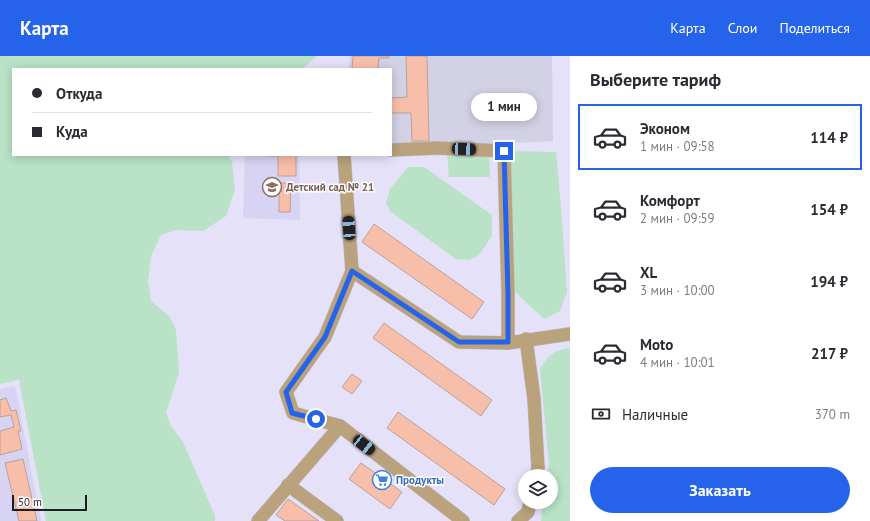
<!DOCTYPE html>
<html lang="ru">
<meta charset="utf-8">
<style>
:root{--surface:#fff;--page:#f2f2f3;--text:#2b2b33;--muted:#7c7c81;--line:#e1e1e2;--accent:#2563eb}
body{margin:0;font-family:"PT Sans",sans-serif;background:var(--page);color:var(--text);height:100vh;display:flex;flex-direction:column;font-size:15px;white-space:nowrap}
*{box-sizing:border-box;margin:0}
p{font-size:13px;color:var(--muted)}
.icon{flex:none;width:22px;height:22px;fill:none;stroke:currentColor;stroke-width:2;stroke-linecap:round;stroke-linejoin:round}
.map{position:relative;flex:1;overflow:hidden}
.sheet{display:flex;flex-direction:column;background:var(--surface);width:300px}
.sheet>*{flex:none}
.top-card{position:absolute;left:12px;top:12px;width:380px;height:88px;border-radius:0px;box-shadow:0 2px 10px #0003;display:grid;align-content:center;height:88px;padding:0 20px;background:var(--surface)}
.buttons{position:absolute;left:518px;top:413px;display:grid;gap:8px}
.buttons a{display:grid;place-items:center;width:40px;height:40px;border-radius:50%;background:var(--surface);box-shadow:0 2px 10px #0003;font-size:20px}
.scale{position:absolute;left:12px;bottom:10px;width:75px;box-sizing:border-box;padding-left:4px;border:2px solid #1e1d25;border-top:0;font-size:11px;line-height:14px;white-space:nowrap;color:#1e1d25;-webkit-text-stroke:3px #fff;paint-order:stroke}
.end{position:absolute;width:18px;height:18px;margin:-9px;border:5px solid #2563eb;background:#fff;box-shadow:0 0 0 2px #fff}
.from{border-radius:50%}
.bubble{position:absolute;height:28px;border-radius:14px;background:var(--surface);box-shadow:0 2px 10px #0003;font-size:13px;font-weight:600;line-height:28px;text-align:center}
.car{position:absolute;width:12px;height:24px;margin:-12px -6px;border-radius:5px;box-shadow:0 0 3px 1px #0007;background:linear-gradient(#222 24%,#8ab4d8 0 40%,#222 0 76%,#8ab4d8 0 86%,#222 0)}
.top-card b{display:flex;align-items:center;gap:14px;height:38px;font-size:15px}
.top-card b+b{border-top:1px solid var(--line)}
.top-card i{width:10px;height:10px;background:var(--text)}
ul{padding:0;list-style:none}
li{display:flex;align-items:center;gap:12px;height:66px;margin:0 8px 6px;padding:0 12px;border:2px solid transparent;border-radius:0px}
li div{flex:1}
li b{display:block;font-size:15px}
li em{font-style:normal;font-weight:600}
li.current{border-color:var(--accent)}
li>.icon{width:36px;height:36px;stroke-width:1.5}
h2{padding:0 20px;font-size:18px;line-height:48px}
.pay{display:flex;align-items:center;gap:10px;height:44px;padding:0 20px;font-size:15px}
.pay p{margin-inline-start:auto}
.button{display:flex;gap:8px;margin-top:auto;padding:8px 20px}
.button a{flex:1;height:46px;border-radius:24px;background:var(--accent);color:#fff;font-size:16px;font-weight:600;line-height:46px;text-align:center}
header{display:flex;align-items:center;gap:24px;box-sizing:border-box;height:56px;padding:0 20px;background:var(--accent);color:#fff}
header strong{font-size:19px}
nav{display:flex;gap:22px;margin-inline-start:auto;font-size:14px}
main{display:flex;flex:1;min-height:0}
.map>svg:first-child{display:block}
.commercial{fill:#d2d1e5}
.built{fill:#d7d3f2}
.green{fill:#b9e2c6}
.building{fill:#f7beaa;stroke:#bba198}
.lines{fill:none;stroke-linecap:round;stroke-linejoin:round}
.minor-casing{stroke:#c0bed3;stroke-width:14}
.minor{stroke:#b9a27c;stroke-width:13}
.route{stroke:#2563eb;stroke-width:5}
.labels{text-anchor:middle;stroke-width:3;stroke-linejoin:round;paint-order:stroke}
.education-label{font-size:11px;font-weight:bold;fill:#785e54;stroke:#fff;text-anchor:start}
.shop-label{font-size:11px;font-weight:bold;fill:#366cbe;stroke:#fff;text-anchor:start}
</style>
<header>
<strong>Карта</strong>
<nav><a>Карта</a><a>Слои</a><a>Поделиться</a></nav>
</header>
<main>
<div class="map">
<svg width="570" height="465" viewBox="0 0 570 465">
<rect width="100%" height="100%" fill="#e4e1f9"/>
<polygon class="commercial" points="350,0 552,0 553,85 391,93 391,13 349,13"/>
<g class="built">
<polygon points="245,99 299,99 300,164 243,162"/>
<polygon points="15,330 41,465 0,465 0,333"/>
</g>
<g class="green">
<polygon points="0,0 317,0 302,13 13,13 13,99 228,99 232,106 235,134 226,160 203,175 176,174 161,179 151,200 148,225 151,245 169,260 176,274 179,316 166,357 171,370 183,386 215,460 215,465 46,465 19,324 0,328"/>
<polygon points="504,95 556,96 560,139 567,236 560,255 544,263 513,234"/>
<polygon points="447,98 489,98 490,121 449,121"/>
<polygon points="408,111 424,111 492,159 492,180 479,199 469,204 456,203 391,156 386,147 390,133"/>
<path d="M 570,292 L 570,465 L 541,465 L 543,446 L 551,446 L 551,420 L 547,420 L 549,409 L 540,313 C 548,300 554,294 570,292 Z"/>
</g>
<g class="building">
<polygon points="353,0 389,0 389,2 379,2 378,13 352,13"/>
<polygon points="406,0 427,0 429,85 412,85 411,57 391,57 391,42 407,41"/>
<polygon points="267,99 296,99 296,120 278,120 278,100 267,100"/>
<polygon points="279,127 291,127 290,156 279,156"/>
<polygon points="374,168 484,246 472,263 362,186"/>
<polygon points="384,267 492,344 481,360 373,282"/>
<polygon points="352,318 362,325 352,338 342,331"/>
<polygon points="6,342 11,355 16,354 21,375 18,375 22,393 0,399 0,375 14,371 11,359 0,361 0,344"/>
<polygon points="398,356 505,433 494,449 387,372"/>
<polygon points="23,403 37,465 19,465 5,407"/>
<polygon points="361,407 402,436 390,453 349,423"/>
<polygon points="288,443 319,465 285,465 276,459"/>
</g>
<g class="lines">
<defs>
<g id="minor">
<polyline points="391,94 437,92 504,95 508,238 508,287"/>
<polyline points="352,215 459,286 508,287 570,278"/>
<polyline points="526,283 534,343 538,412 536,420"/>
<polyline points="340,370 293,357 286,336 325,281 352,215 344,99"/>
<polyline points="288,429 337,465"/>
<polyline points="258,465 340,370 463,465"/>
<polyline points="518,465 528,456 530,446"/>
</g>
</defs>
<use href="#minor" class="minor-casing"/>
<use href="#minor" class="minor"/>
</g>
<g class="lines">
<polyline class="route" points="316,363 292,357 286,336 325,281 352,215 459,286 508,286 508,238 504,95"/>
</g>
<defs>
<symbol id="school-ring" viewBox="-11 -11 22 22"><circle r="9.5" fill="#fff" stroke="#8d6e63" stroke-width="1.5"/><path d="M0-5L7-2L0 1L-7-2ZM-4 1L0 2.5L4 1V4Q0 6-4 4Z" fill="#8d6e63"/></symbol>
<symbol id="supermarket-ring" viewBox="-11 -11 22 22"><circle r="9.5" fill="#fff" stroke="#3f7fe0" stroke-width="1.5"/><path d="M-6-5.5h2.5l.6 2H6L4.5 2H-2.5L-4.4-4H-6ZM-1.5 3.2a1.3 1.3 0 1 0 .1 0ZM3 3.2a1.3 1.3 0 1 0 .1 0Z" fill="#3f7fe0"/></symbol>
</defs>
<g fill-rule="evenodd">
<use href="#school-ring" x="261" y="120" width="22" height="22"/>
<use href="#supermarket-ring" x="371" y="413" width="22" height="22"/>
</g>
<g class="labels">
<g class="education-label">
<text x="286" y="135">Детский сад № 21</text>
</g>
<g class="shop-label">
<text x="396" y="428">Продукты</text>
</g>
</g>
</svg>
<div class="buttons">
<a><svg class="icon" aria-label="layers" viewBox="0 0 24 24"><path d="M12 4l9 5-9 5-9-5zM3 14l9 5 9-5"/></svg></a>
</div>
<div class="scale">50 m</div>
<i class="end from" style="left:316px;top:363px"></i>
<i class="end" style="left:504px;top:95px"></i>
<div class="bubble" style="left:471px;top:37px;width:66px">1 мин</div>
<i class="car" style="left:464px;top:93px;rotate:92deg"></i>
<i class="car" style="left:349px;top:172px;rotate:356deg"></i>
<i class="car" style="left:364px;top:389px;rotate:128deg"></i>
<div class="top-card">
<b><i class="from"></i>Откуда</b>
<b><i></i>Куда</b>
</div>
</div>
<section class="sheet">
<h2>Выберите тариф</h2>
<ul>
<li class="current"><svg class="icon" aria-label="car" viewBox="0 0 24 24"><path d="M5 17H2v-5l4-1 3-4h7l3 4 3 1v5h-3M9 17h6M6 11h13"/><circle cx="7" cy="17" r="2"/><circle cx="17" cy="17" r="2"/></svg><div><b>Эконом</b><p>1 мин · 09:58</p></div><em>114 ₽</em></li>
<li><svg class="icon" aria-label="car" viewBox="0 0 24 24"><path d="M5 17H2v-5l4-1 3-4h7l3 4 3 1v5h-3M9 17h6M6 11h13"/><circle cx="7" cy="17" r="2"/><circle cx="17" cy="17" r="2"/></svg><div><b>Комфорт</b><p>2 мин · 09:59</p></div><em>154 ₽</em></li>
<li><svg class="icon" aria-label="car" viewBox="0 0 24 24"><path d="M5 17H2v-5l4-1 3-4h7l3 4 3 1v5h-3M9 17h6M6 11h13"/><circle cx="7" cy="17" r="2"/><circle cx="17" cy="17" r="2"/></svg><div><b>XL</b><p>3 мин · 10:00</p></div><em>194 ₽</em></li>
<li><svg class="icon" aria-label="car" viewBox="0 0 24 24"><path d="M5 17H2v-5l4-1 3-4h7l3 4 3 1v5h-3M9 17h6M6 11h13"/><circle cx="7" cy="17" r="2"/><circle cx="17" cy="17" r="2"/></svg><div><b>Moto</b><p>4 мин · 10:01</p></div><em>217 ₽</em></li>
</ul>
<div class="pay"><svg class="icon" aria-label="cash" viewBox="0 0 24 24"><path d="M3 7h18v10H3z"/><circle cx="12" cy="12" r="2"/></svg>Наличные<p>370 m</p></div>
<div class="button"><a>Заказать</a></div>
</section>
</main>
